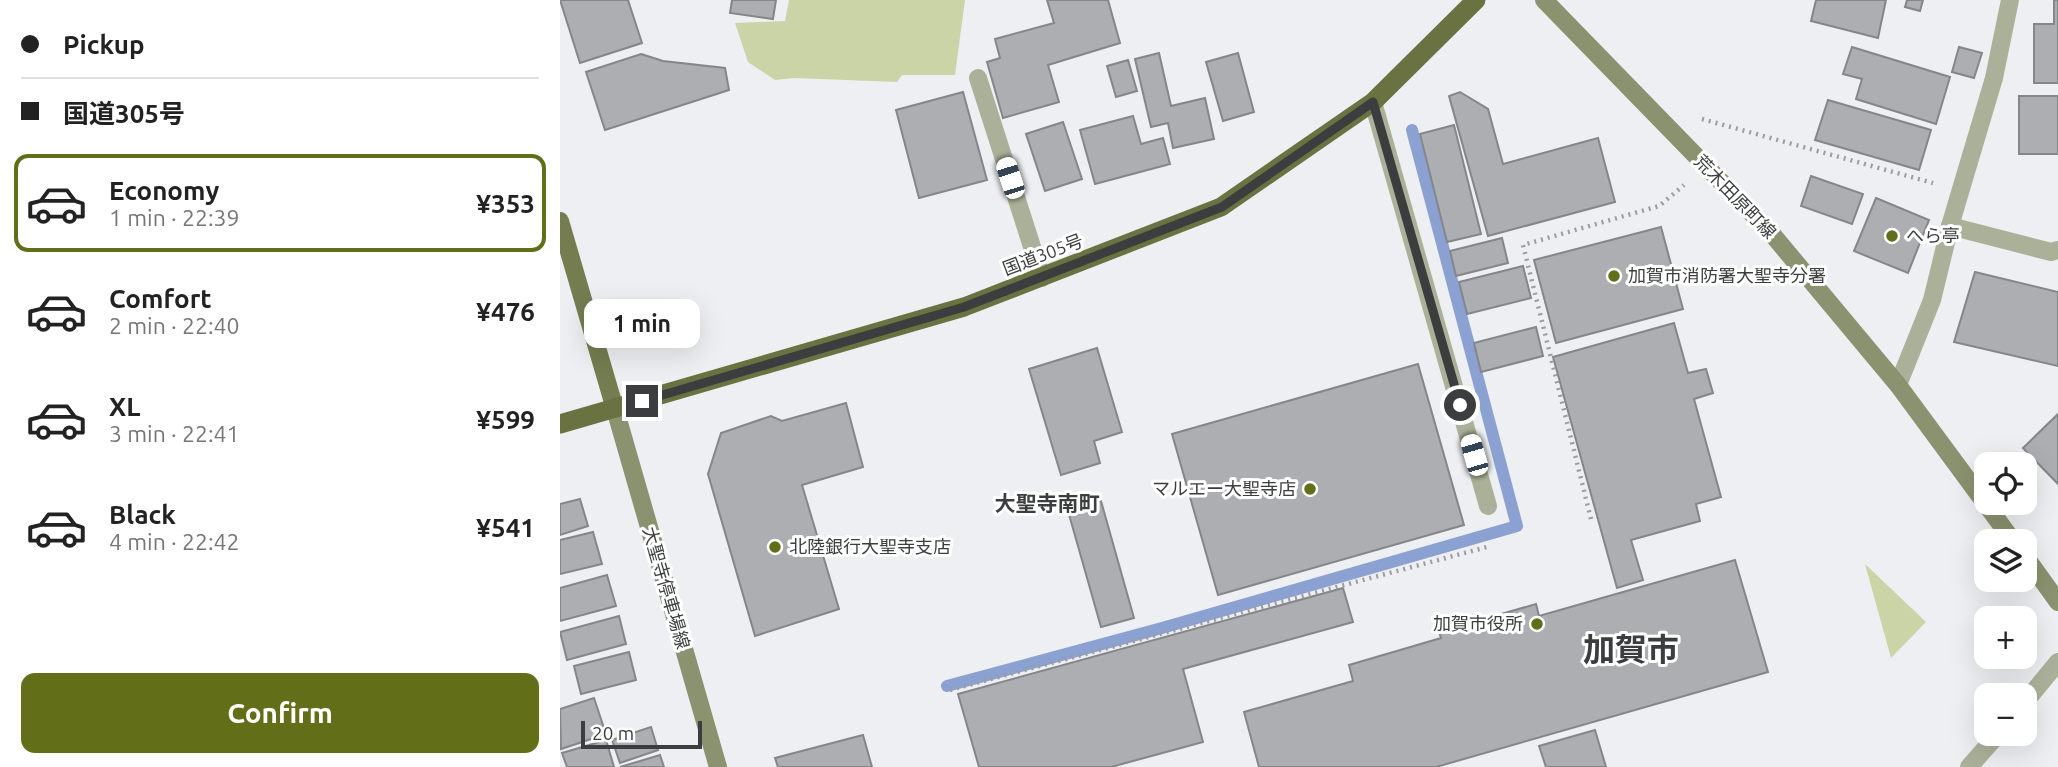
<!DOCTYPE html>
<meta charset="utf-8">
<style>
:root{--surface:#fff;--page:#f6f6f6;--text:#222;--muted:#767676;--line:#e0e0e0;--accent:#636f18}
body{margin:0;font-family:Ubuntu,"Noto Sans JP",sans-serif;background:var(--page);color:var(--text);height:100vh;display:flex;flex-direction:column;font-size:26px;white-space:nowrap}
*{box-sizing:border-box;margin:0}
p{font-size:23px;color:var(--muted)}
.icon{flex:none;width:38px;height:38px;fill:none;stroke:currentColor;stroke-width:2;stroke-linecap:round;stroke-linejoin:round}
.map{position:relative;flex:1;overflow:hidden}
.drawer{display:flex;flex-direction:column;background:var(--surface);width:560px}
.drawer>*{flex:none}
.hud{display:grid;align-content:center;height:154px;padding:0 21px;background:var(--surface)}
.buttons{position:absolute;left:1414px;top:452px;display:grid;gap:14px}
.buttons a{display:grid;place-items:center;width:63px;height:63px;border-radius:14px;background:var(--surface);box-shadow:0 7px 28px #0002;font-size:35px}
.scale{position:absolute;left:21px;bottom:18px;width:121px;box-sizing:border-box;padding-left:7px;border:4px solid #3c3d3e;border-top:0;font-size:19px;line-height:24px;white-space:nowrap;color:#3c3d3e;-webkit-text-stroke:5px #fff;paint-order:stroke}
.end{position:absolute;width:32px;height:32px;margin:-16px;border:9px solid #3c3d3e;background:#fff;box-shadow:0 0 0 4px #fff}
.from{border-radius:50%}
.bubble{position:absolute;height:49px;border-radius:14px;background:var(--surface);box-shadow:0 7px 28px #0002;font-size:23px;font-weight:600;line-height:49px;text-align:center}
.car{position:absolute;width:21px;height:42px;margin:-21px -10px;border-radius:9px;box-shadow:0 0 5px 2px #0007;background:linear-gradient(#fff 24%,#345 0 40%,#fff 0 76%,#345 0 86%,#fff 0)}
.hud b{display:flex;align-items:center;gap:24px;height:66px;font-size:26px}
.hud b+b{border-top:2px solid var(--line)}
.hud i{width:18px;height:18px;background:var(--text)}
ul{padding:0;list-style:none}
li{display:flex;align-items:center;gap:21px;height:98px;margin:0 14px 10px;padding:0 7px;border:4px solid transparent;border-radius:14px}
li div{flex:1}
li b{display:block;font-size:26px}
li em{font-style:normal;font-weight:600}
li.on{border-color:var(--accent)}
li>.icon{width:63px;height:63px;stroke-width:1.5}
.action{display:flex;gap:14px;margin-top:auto;padding:14px 21px}
.action a{flex:1;height:80px;border-radius:14px;background:var(--accent);color:#fff;font-size:28px;font-weight:600;line-height:80px;text-align:center}
main{display:flex;flex:1;min-height:0}
.map>svg:first-child{display:block}
.green{fill:#cbd4a7}
.lines{fill:none;stroke-linecap:round;stroke-linejoin:round}
.stream{stroke:#8ba1d1;stroke-width:12}
.building{fill:#adaeb1;stroke:#858689;stroke-width:2}
.path{stroke:#9c9da0;stroke-width:4.5;stroke-dasharray:2 5;stroke-linecap:butt}
.service{stroke:#abb199;stroke-width:18}
.minor{stroke:#abb199;stroke-width:18}
.tertiary{stroke:#abb199;stroke-width:18}
.secondary{stroke:#8b926f;stroke-width:18}
.primary{stroke:#747c50;stroke-width:18}
.trunk{stroke:#6a7242;stroke-width:19}
.route{stroke:#3c3d3e;stroke-width:9}
.poi-dot{fill:#636f18;stroke:#fff;stroke-width:2.5}
.labels{text-anchor:middle;stroke-width:6;stroke-linejoin:round;paint-order:stroke}
.street-label{font-size:18px;fill:#3c3d3e;stroke:#fff}
.poi-label{font-size:18px;fill:#3c3d3e;stroke:#fff;text-anchor:start}
.quarter-label{font-size:21px;font-weight:bold;fill:#3c3d3e;stroke:#fff}
.town-label{font-size:32px;font-weight:bold;fill:#3c3d3e;stroke:#fff}
</style>
<main>
<section class="drawer">
<div class="hud">
<b><i class="from"></i>Pickup</b>
<b><i></i>国道305号</b>
</div>
<ul>
<li class="on"><svg class="icon" aria-label="car" viewBox="0 0 24 24"><path d="M5 17H2v-5l4-1 3-4h7l3 4 3 1v5h-3M9 17h6M6 11h13"/><circle cx="7" cy="17" r="2"/><circle cx="17" cy="17" r="2"/></svg><div><b>Economy</b><p>1 min · 22:39</p></div><em>¥353</em></li>
<li><svg class="icon" aria-label="car" viewBox="0 0 24 24"><path d="M5 17H2v-5l4-1 3-4h7l3 4 3 1v5h-3M9 17h6M6 11h13"/><circle cx="7" cy="17" r="2"/><circle cx="17" cy="17" r="2"/></svg><div><b>Comfort</b><p>2 min · 22:40</p></div><em>¥476</em></li>
<li><svg class="icon" aria-label="car" viewBox="0 0 24 24"><path d="M5 17H2v-5l4-1 3-4h7l3 4 3 1v5h-3M9 17h6M6 11h13"/><circle cx="7" cy="17" r="2"/><circle cx="17" cy="17" r="2"/></svg><div><b>XL</b><p>3 min · 22:41</p></div><em>¥599</em></li>
<li><svg class="icon" aria-label="car" viewBox="0 0 24 24"><path d="M5 17H2v-5l4-1 3-4h7l3 4 3 1v5h-3M9 17h6M6 11h13"/><circle cx="7" cy="17" r="2"/><circle cx="17" cy="17" r="2"/></svg><div><b>Black</b><p>4 min · 22:42</p></div><em>¥541</em></li>
</ul>
<div class="action"><a>Confirm</a></div>
</section>
<div class="map">
<svg width="1498" height="767" viewBox="0 0 1498 767">
<rect width="100%" height="100%" fill="#eeeff2"/>
<g class="green">
<polygon points="229,0 405,0 395,75 342,75 337,82 234,78 215,80 188,62 175,23 225,21"/>
<polygon points="1305,564 1366,622 1331,658"/>
</g>
<g class="lines">
<polyline class="stream" points="387,686 602,628 957,526 852,130"/>
</g>
<g class="building">
<polygon points="0,0 68,0 82,43 20,63"/>
<polygon points="172,0 216,0 213,19 170,13"/>
<polygon points="487,0 548,0 560,43 488,65 499,102 443,118 427,62 440,58 435,39 494,23"/>
<polygon points="1256,0 1326,0 1318,38 1251,21"/>
<polygon points="1347,0 1363,0 1360,11 1345,7"/>
<polygon points="1494,0 1498,0 1498,83 1474,83 1474,24 1494,24"/>
<polygon points="1292,47 1390,77 1376,124 1296,99 1302,79 1283,74"/>
<polygon points="1399,47 1422,53 1414,78 1392,72"/>
<polygon points="599,53 611,106 645,98 654,139 613,148 608,123 591,127 575,59"/>
<polygon points="678,53 694,112 663,121 646,62"/>
<polygon points="81,54 103,61 165,68 169,90 45,130 26,72"/>
<polygon points="568,60 577,91 556,97 547,66"/>
<polygon points="403,92 427,180 359,198 336,110"/>
<polygon points="900,92 928,109 943,164 1038,138 1055,202 928,236 889,96"/>
<rect x="1459" y="96" width="39" height="58"/>
<polygon points="1268,100 1371,130 1359,170 1255,140"/>
<polygon points="573,116 581,144 603,138 610,164 535,184 520,130"/>
<polygon points="503,122 522,179 485,191 466,134"/>
<polygon points="894,125 921,234 887,242 860,134"/>
<polygon points="1251,176 1303,194 1292,224 1241,206"/>
<polygon points="1316,198 1369,220 1348,273 1294,251"/>
<polygon points="1101,227 1123,309 996,343 974,260"/>
<polygon points="942,238 948,263 896,276 890,251"/>
<polygon points="963,266 971,298 907,314 899,282"/>
<polygon points="1415,272 1498,292 1498,366 1394,342"/>
<polygon points="1114,323 1128,373 1146,369 1153,393 1134,399 1161,497 1136,504 1140,521 1071,540 1083,580 1057,588 993,357"/>
<polygon points="976,327 983,356 921,372 914,343"/>
<polygon points="537,348 562,432 534,441 540,463 501,475 469,369"/>
<polygon points="858,364 904,525 658,595 612,434"/>
<polygon points="286,403 303,467 242,485 279,609 195,636 148,474 161,433 211,416 222,421"/>
<polygon points="1498,414 1498,484 1463,448"/>
<polygon points="20,499 28,526 0,535 0,504"/>
<polygon points="541,501 574,618 541,627 508,511"/>
<polygon points="33,532 42,564 0,574 0,540"/>
<polygon points="1175,560 1208,672 876,767 699,767 684,712 793,681 789,665 881,638 879,632 976,604 979,616"/>
<polygon points="47,575 56,606 0,621 0,588"/>
<polygon points="783,588 793,622 623,669 643,742 551,767 419,767 398,694"/>
<polygon points="59,616 66,644 7,660 0,632"/>
<polygon points="69,652 76,680 21,694 14,666"/>
<polygon points="34,698 46,734 1,749 0,709"/>
<polygon points="91,727 98,750 60,763 52,740"/>
<polygon points="1035,730 1046,767 986,767 979,746"/>
<polygon points="303,735 312,767 218,767 215,758"/>
<polygon points="46,740 54,767 7,767 2,753"/>
<polygon points="100,755 104,767 60,767"/>
</g>
<g class="lines">
<g class="path">
<polyline points="1142,119 1373,183"/>
<polyline points="1031,519 963,245 1099,206 1124,185"/>
<polyline points="390,690 927,547"/>
</g>
<polyline class="service" points="418,78 482,278"/>
<g class="minor">
<polyline points="813,102 928,506"/>
<polyline points="1390,226 1491,252 1498,250"/>
<polyline points="1338,385 1372,300 1390,226 1434,78 1450,0"/>
</g>
<g class="tertiary">
<polyline points="1465,702 1498,662"/>
<polyline points="1409,767 1439,733"/>
</g>
<g class="secondary">
<polyline points="984,0 1212,234 1338,385 1453,541"/>
<polyline points="55,409 158,767"/>
<polyline points="1465,556 1498,602"/>
</g>
<polyline class="primary" points="0,221 55,409"/>
<polyline class="trunk" points="0,424 404,307 661,207 813,102 916,0"/>
</g>
<g class="lines">
<polyline class="route" points="82,401 404,307 662,207 813,102 900,405"/>
</g>
<g class="poi-dot">
<circle cx="1332" cy="236" r="7"/>
<circle cx="1054" cy="276" r="7"/>
<circle cx="750" cy="489" r="7"/>
<circle cx="215" cy="547" r="7"/>
<circle cx="977" cy="624" r="7"/>
</g>
<g class="labels">
<g class="street-label">
<text transform="translate(1175 197) rotate(46)" y="6">荒木田原町線</text>
<text transform="translate(483 255) rotate(-21)" y="6">国道305号</text>
<text transform="translate(106 588) rotate(74)" y="6">大聖寺停車場線</text>
</g>
<g class="poi-label">
<text x="1346" y="242">へら亭</text>
<text x="1068" y="282">加賀市消防署大聖寺分署</text>
<text x="736" y="495" text-anchor="end">マルエー大聖寺店</text>
<text x="229" y="553">北陸銀行大聖寺支店</text>
<text x="963" y="630" text-anchor="end">加賀市役所</text>
</g>
<g class="quarter-label">
<text x="487" y="511">大聖寺南町</text>
</g>
<g class="town-label">
<text x="1071" y="661">加賀市</text>
</g>
</g>
</svg>
<div class="buttons">
<a><svg class="icon" aria-label="locate" viewBox="0 0 24 24"><circle cx="12" cy="12" r="6"/><path d="M12 2v4M12 18v4M2 12h4M18 12h4"/></svg></a>
<a><svg class="icon" aria-label="layers" viewBox="0 0 24 24"><path d="M12 4l9 5-9 5-9-5zM3 14l9 5 9-5"/></svg></a>
<a>+</a>
<a>−</a>
</div>
<div class="scale">20 m</div>
<i class="end from" style="left:900px;top:405px"></i>
<i class="end" style="left:82px;top:401px"></i>
<div class="bubble" style="left:24px;top:299px;width:116px">1 min</div>
<i class="car" style="left:450px;top:178px;rotate:342deg"></i>
<i class="car" style="left:914px;top:455px;rotate:344deg"></i>
</div>
</main>
